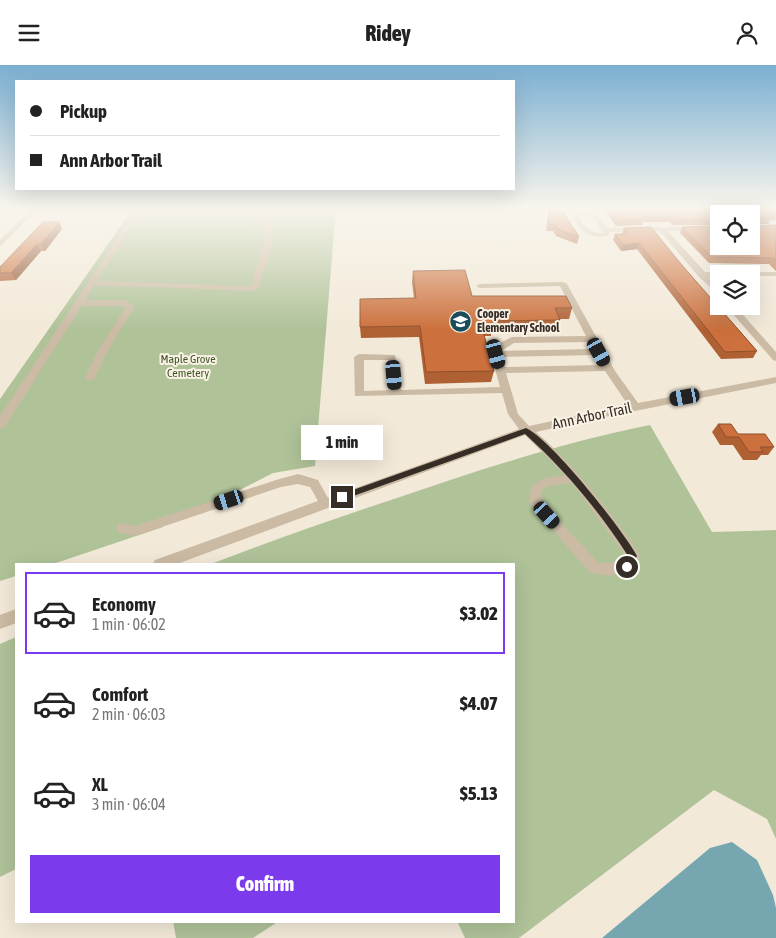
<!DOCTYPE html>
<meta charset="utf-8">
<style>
:root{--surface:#fff;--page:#f2f2f2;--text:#222;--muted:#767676;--line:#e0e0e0;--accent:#7c3aed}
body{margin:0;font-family:"Asap Condensed",sans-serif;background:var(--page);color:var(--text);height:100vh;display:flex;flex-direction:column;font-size:19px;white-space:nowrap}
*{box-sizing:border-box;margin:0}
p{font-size:16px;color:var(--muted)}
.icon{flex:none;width:28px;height:28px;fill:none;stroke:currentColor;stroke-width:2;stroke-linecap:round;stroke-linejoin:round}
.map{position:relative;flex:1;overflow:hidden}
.panel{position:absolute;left:15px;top:498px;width:500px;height:360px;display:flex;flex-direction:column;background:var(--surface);border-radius:0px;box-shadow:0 5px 20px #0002}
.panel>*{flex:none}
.top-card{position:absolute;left:15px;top:15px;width:500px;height:110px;border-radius:0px;box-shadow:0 5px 20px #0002;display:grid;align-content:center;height:110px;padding:0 15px;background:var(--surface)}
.tools{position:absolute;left:710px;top:140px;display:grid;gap:10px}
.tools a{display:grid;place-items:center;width:50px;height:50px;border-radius:0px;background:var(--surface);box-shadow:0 5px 20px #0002;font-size:25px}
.end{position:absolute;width:22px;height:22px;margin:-11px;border:6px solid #362d26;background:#fff;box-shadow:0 0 0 2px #fff}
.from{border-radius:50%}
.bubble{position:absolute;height:35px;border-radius:0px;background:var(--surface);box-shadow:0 5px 20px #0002;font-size:16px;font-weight:800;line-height:35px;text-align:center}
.car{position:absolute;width:15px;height:30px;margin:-15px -8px;border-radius:6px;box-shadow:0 0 4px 1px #0007;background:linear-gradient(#222 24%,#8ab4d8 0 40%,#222 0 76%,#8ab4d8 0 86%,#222 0)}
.top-card b{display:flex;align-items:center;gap:18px;height:48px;font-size:19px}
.top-card b+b{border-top:1px solid var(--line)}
.top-card i{width:12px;height:12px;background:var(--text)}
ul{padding:9px 0 0;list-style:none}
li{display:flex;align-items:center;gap:15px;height:82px;margin:0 10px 8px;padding:0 5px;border:2px solid transparent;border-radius:0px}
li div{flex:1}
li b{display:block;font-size:19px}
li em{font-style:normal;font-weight:800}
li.current{border-color:var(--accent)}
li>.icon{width:45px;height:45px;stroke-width:1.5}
.cta{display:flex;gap:10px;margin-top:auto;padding:10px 15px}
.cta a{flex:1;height:58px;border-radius:0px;background:var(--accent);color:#fff;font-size:20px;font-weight:800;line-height:58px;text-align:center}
header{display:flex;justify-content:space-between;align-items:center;height:65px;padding:0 15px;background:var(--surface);font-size:22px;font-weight:800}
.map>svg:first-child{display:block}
.green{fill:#afc298}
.water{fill:#76a7b1}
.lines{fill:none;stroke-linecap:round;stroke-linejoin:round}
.minor{fill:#cbbba4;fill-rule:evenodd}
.wall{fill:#af6134}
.shaded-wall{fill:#8f4f2b}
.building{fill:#cc713d;stroke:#8f4f2b}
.route{fill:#362d26}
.labels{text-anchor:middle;stroke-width:4;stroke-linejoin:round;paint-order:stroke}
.far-poi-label{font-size:12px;font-weight:bold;fill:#362d26;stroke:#faf3e5;text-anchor:start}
.far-park-label{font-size:12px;fill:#3f5529;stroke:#faf3e5}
.street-label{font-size:15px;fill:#362d26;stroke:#faf3e5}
</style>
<header><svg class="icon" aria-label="menu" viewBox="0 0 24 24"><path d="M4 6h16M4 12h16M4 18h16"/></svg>Ridey<svg class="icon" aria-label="person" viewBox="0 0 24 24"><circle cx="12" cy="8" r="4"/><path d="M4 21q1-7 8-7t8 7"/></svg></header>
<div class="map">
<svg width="776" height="873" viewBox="0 0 776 873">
<rect width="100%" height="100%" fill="#f2e9d8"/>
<g class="green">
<polygon points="134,142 336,142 315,401 273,408 224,433 161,457 163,462 53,499 16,499 16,511 0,516 0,334"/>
<path d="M 650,360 L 712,467 L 776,465 L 776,774 L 767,754 L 714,725 L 519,873 L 465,873 L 457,856 L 514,856 L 514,499 L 211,499 C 273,475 336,453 400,432 C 482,404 565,377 650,360 Z"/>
<polygon points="16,572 16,804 0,812 0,579"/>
<polygon points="173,856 279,856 253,873 176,873"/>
</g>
<polygon class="water" points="732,777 757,795 773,830 776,843 776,873 602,873 710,783"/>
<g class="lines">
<g class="minor">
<polygon points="34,142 41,142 0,181 0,175"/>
<path d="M 138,142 L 144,142 L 97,216 L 251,221 L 266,172 L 261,160 L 240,142 C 255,142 270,158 274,172 L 258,224 L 254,226 L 94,220 L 85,235 L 125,235 L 135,241 L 107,287 L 95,313 L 90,316 L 85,313 L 97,287 L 126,242 L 123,241 L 82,241 L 4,363 L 0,364 L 0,351 Z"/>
<path d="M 584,146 L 598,151 L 607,163 L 719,161 L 719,165 L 668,166 L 705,207 L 722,207 L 723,209 L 719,209 L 719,211 L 709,212 L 719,223 L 719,230 L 699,212 L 660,166 L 609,167 L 609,170 C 590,175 580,167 572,150 ZM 584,150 L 594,153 L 603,168 C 590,169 584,162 579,151 Z"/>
<polygon points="748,207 776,207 776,211 751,211 751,209 747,209"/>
<path d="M 563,217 L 567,219 L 615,306 L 638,338 L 776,312 L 776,318 L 584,356 L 536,367 C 566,393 592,424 616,456 C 624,467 634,479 640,491 L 632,506 L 609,511 L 590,508 L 531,440 L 529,437 L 531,421 L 542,414 L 565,410 L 525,370 L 177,499 L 153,499 L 155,495 L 318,436 L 310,422 L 298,419 L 281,422 L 135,471 L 118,467 L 116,463 L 118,459 L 123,458 L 135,461 L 276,415 L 298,409 L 318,415 L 328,433 L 519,364 L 508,349 L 502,328 L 355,331 L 354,292 L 359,289 L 395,290 L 401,325 L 500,322 L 491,289 L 494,281 L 512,272 L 586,271 L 560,221 L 480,223 L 476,221 L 480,219 ZM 589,277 L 593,284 L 501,286 L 514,278 ZM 596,290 L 601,300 L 505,302 L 502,292 ZM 364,295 L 388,295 L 391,325 L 364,326 ZM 605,306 L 628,340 L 529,361 L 518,349 L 506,308 ZM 572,418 L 619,482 L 626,491 L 623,497 L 599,498 L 541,436 L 541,426 L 549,421 Z"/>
<polygon points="726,241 735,241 776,287 776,296 773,295"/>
<polygon points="16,544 16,558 0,564 0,550"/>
</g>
</g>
<g class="wall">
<polygon points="549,142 560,142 579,172 577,179 556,171 553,166 546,166"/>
<polygon points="602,142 776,142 776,155 770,155 768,159 753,159 754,161 776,160 776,206 769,199 709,198 680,168 682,162 751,181 719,149 719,160 673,160 670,157 643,157 642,160 616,161"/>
<polygon points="624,163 681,199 757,286 753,293 721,294 637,184 621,186 613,175 615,169 622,169"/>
<polygon points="62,164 45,186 41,186 16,215 0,216 0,202"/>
<polygon points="413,206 472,231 572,243 569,254 560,254 557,267 491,268 491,271 484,271 494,306 491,317 425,319 419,272 361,273 360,262 414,233 412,217"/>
<polygon points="718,359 738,369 774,382 768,390 761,390 757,395 743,395 733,380 720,380 712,367"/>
</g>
<g class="shaded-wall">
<polygon points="59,157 62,164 45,186 41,179"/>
<polygon points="639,178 637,184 621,186 623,180"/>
<polygon points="37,179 41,186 16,215 11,208"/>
</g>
<g class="building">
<polygon points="550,142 560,142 579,172 558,164 555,159 548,159"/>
<polygon points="609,142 776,142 776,149 767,150 772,153 754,153 752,159 754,161 776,160 776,196 773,193 712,192 682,162 719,161 719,181 751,181 751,149 719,149 719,154 675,154 672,151 642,151 644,154 618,155"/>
<polygon points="43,157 59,157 41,179 37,179 11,208 0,208 0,202"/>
<polygon points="651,162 681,199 757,286 725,287 639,178 623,180 615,169 628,169 624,163"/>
<polygon points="465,205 472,231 566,231 572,243 555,243 560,255 492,256 493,259 481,259 494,306 426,307 420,261 360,262 360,234 416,233 413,206"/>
<polygon points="718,359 731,359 738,369 765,369 774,382 760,382 763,387 749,387 739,372 726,372"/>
</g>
<linearGradient id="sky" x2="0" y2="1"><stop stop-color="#7aafd2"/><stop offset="0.54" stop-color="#f9f5ed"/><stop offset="1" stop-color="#f9f5ed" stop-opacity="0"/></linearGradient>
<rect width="776" height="265" fill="url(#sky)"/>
<path class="route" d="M 526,363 C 551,374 623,465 637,491 L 630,504 L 624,504 L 623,502 L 628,491 C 600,447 564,404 525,369 L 345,434 L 339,434 L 338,432 L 339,430 Z"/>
<defs>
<symbol id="school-disc" viewBox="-11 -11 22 22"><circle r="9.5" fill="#1a4d59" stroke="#faf3e5"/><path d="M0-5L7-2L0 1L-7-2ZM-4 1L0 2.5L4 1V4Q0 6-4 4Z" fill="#fff"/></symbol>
</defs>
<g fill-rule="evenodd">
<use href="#school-disc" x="448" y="244" width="25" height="25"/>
</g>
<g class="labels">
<g class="far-poi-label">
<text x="477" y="253">Cooper<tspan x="477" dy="14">Elementary School</tspan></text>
</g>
<g class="far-park-label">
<text x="188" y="298">Maple Grove<tspan x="188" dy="14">Cemetery</tspan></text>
</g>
<g class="street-label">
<text transform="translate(592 351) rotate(-12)" y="5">Ann Arbor Trail</text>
</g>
</g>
</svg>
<div class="tools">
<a><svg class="icon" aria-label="locate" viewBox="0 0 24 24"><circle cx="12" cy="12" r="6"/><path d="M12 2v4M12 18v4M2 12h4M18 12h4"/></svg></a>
<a><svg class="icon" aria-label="layers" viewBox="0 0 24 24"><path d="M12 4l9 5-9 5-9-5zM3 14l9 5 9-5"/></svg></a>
</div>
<i class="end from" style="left:627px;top:502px"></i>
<i class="end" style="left:342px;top:432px"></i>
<div class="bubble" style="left:301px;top:360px;width:82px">1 min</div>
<i class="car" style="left:599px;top:287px;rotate:151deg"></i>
<i class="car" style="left:496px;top:289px;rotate:165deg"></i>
<i class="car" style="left:394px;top:310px;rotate:175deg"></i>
<i class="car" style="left:685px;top:332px;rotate:260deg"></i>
<i class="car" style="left:229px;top:435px;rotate:252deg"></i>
<i class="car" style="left:547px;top:450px;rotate:138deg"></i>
<div class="top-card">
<b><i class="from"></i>Pickup</b>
<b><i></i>Ann Arbor Trail</b>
</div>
<section class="panel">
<ul>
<li class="current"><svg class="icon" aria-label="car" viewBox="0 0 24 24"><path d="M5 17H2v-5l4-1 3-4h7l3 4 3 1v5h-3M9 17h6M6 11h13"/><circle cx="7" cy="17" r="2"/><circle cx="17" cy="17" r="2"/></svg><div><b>Economy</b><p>1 min · 06:02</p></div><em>$3.02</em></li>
<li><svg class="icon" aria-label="car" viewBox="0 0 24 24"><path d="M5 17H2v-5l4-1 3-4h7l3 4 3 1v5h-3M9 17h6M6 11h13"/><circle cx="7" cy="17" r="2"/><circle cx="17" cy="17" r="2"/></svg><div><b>Comfort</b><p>2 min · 06:03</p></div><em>$4.07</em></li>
<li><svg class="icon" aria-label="car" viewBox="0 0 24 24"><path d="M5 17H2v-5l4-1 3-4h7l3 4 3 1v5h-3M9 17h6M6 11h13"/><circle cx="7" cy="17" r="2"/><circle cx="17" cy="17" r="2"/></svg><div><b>XL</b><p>3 min · 06:04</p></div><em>$5.13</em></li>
</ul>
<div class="cta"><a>Confirm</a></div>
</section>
</div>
